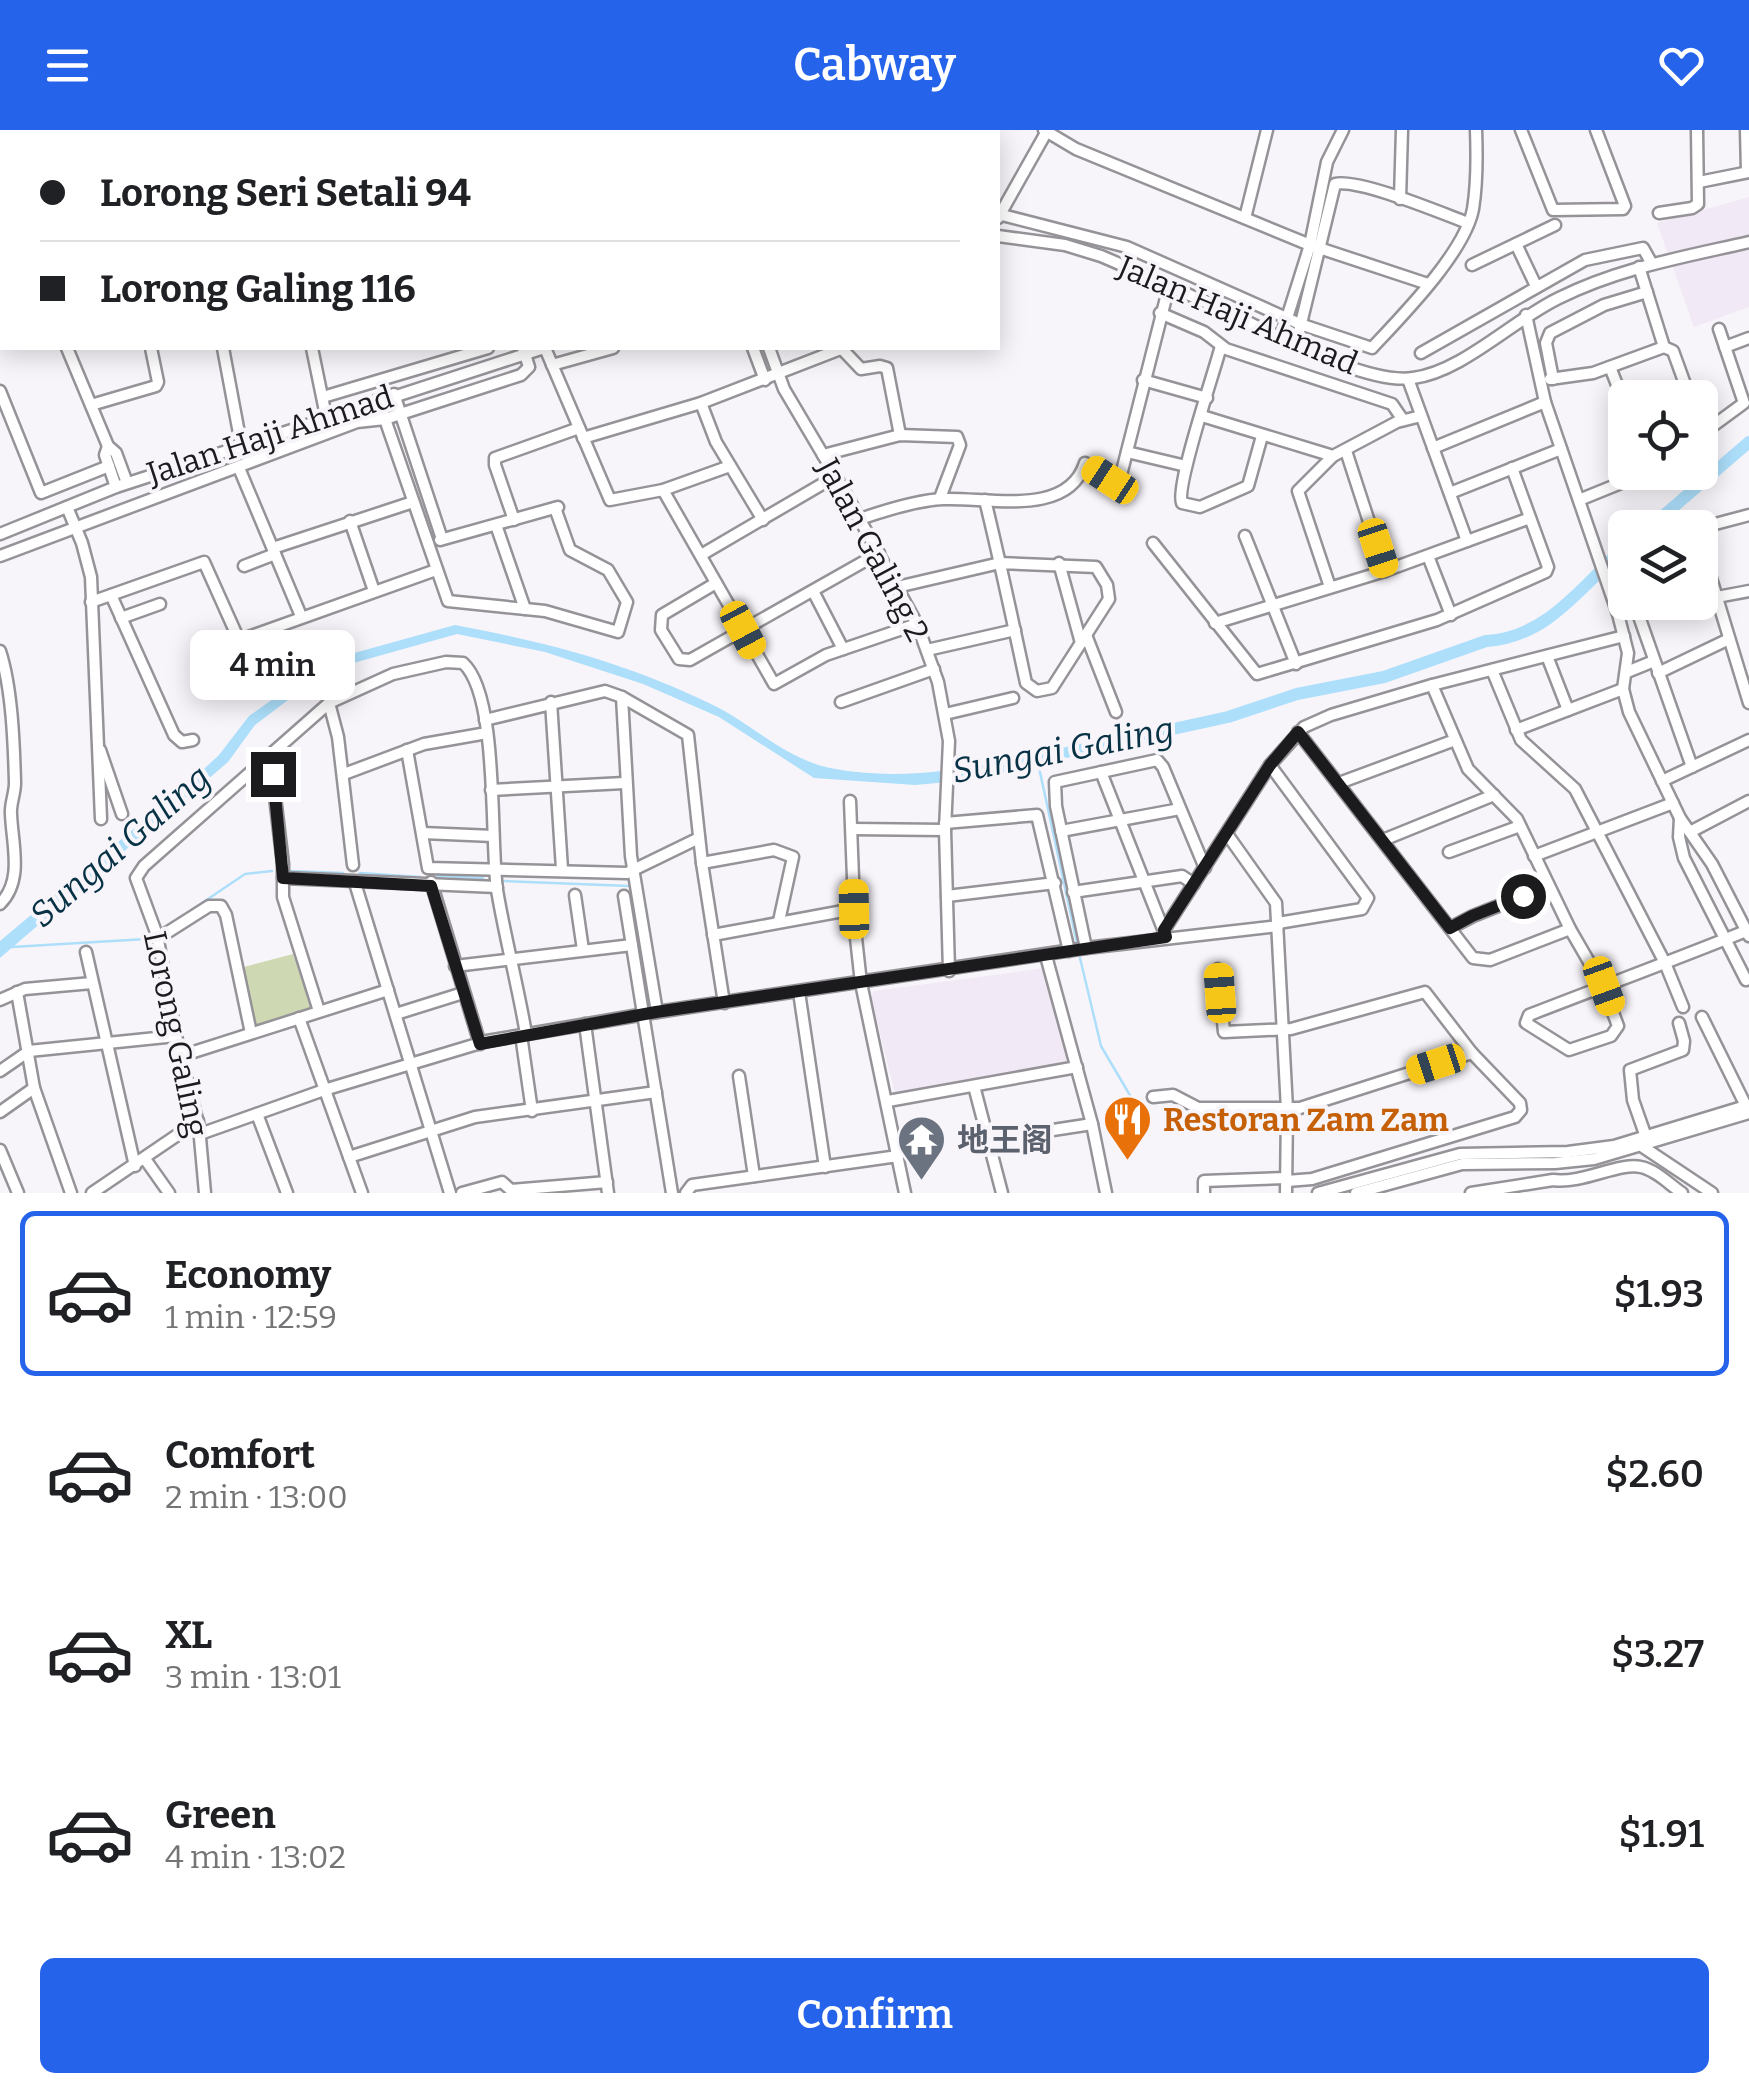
<!DOCTYPE html>
<meta charset="utf-8">
<style>
:root{--surface:#fff;--page:#f2f2f2;--text:#202124;--muted:#757577;--line:#e0e0e0;--accent:#2563eb}
body{margin:0;font-family:Bitter,"Noto Sans SC",serif;background:var(--page);color:var(--text);height:100vh;display:flex;flex-direction:column;font-size:38px;white-space:nowrap}
*{box-sizing:border-box;margin:0}
p{font-size:32px;color:var(--muted)}
.icon{flex:none;width:55px;height:55px;fill:none;stroke:currentColor;stroke-width:2;stroke-linecap:round;stroke-linejoin:round}
.map{position:relative;height:1063px;overflow:hidden}
.sheet{display:flex;flex-direction:column;background:var(--surface);flex:1}
.sheet>*{flex:none}
.hud{position:absolute;left:0px;top:0px;width:1000px;height:220px;box-shadow:0 5px 25px #0003;display:grid;align-content:center;height:220px;padding:0 40px;background:var(--surface)}
.tools{position:absolute;left:1608px;top:250px;display:grid;gap:20px}
.tools a{display:grid;place-items:center;width:110px;height:110px;border-radius:15px;background:var(--surface);box-shadow:0 5px 25px #0003;font-size:50px}
.end{position:absolute;width:45px;height:45px;margin:-22px;border:12px solid #1b1a1c;background:#fff;box-shadow:0 0 0 5px #fff}
.from{border-radius:50%}
.bubble{position:absolute;height:70px;border-radius:15px;background:var(--surface);box-shadow:0 5px 25px #0003;font-size:32px;font-weight:600;line-height:70px;text-align:center}
.car{position:absolute;width:30px;height:60px;margin:-30px -15px;border-radius:12px;box-shadow:0 0 8px 2px #0007;background:linear-gradient(#f5c518 24%,#345 0 40%,#f5c518 0 76%,#345 0 86%,#f5c518 0)}
.hud b{display:flex;align-items:center;gap:35px;height:95px;font-size:38px}
.hud b+b{border-top:2px solid var(--line)}
.hud i{width:25px;height:25px;background:var(--text)}
ul{padding:18px 0 0;list-style:none}
li{display:flex;align-items:center;gap:30px;height:165px;margin:0 20px 15px;padding:0 20px;border:5px solid transparent;border-radius:15px}
li div{flex:1}
li b{display:block;font-size:38px}
li em{font-style:normal;font-weight:600}
li.current{border-color:var(--accent)}
li>.icon{width:90px;height:90px;stroke-width:1.5}
.cta{display:flex;gap:20px;margin-top:auto;padding:20px 40px}
.cta a{flex:1;height:115px;border-radius:15px;background:var(--accent);color:#fff;font-size:40px;font-weight:600;line-height:115px;text-align:center}
header{display:flex;justify-content:space-between;align-items:center;height:130px;padding:0 40px;background:var(--accent);color:#fff;font-size:45px;font-weight:600}
.map>svg:first-child{display:block}
.built{fill:#f1e9f5}
.green{fill:#ced8b2}
.water{fill:#addffb}
.lines{fill:none;stroke-linecap:round;stroke-linejoin:round}
.stream{stroke:#addffb;stroke-width:2.5}
.river{stroke:#addffb;stroke-width:12}
.minor-casing{stroke:#969398;stroke-width:15}
.minor{stroke:#fff;stroke-width:10}
.route{stroke:#1b1a1c;stroke-width:12}
.labels{text-anchor:middle;stroke-width:8;stroke-linejoin:round;paint-order:stroke}
.street-label{font-size:32px;fill:#1b1a1c;stroke:#f8f5fa}
.food-label{font-size:32px;font-weight:bold;fill:#c56008;stroke:#f8f5fa;text-anchor:start}
.worship-label{font-size:32px;font-weight:bold;fill:#5b616d;stroke:#f8f5fa;text-anchor:start}
.water-label{font-size:35px;font-style:italic;fill:#073245;stroke:#f8f5fa}
</style>
<header><svg class="icon" aria-label="menu" viewBox="0 0 24 24"><path d="M4 6h16M4 12h16M4 18h16"/></svg>Cabway<svg class="icon" aria-label="heart" viewBox="0 0 24 24"><path d="M12 20l-8-8c-3-5 5-10 8-4 3-6 11-1 8 4z"/></svg></header>
<div class="map">
<svg width="1749" height="1063" viewBox="0 0 1749 1063">
<rect width="100%" height="100%" fill="#f8f5fa"/>
<g class="built">
<polygon points="1749,67 1749,177 1694,197 1657,93"/>
<polygon points="1045,838 1070,932 895,964 871,867 874,861"/>
</g>
<polygon class="green" points="293,824 312,880 255,899 240,838"/>
<path class="water" d="M 455,495 C 549,513 623,532 709,573 C 750,592 785,629 830,638 C 946,661 1056,611 1169,598 L 1145,610 L 970,650 L 915,655 L 814,648 L 719,587 L 643,554 L 545,522 L 457,504 L 350,534 L 292,567 L 255,595 L 228,632 L 0,828 L 0,811 L 193,649 L 219,625 L 249,586 L 287,559 L 347,525 Z"/>
<g class="lines">
<g class="stream">
<polyline points="1038,633 1077,813"/>
<polyline points="291,741 343,743"/>
<polyline points="360,743 420,747"/>
<polyline points="437,746 483,748"/>
<polyline points="504,751 629,756"/>
<polyline points="162,800 245,744 272,741"/>
<polyline points="12,817 146,809"/>
<polyline points="1080,828 1101,916 1148,996"/>
</g>
<g class="river">
<polyline points="1649,398 1749,312"/>
<path d="M 1155,603 L 1228,587 L 1297,564 L 1384,547 L 1486,511 C 1547,508 1583,455 1625,417"/>
</g>
<defs>
<g id="minor">
<polyline points="182,0 183,2"/>
<polyline points="265,0 265,2"/>
<polyline points="543,0 543,2"/>
<polyline points="933,0 937,2"/>
<polyline points="1044,0 1076,19 1310,115 1428,154"/>
<polyline points="1521,0 1553,80 1623,79 1625,76 1596,0"/>
<polyline points="1746,0 1747,42"/>
<polyline points="4,2 12,0"/>
<polyline points="452,2 452,0"/>
<polyline points="801,2 804,0"/>
<polyline points="957,2 958,0"/>
<polyline points="1699,52 1749,42"/>
<polyline points="1400,69 1402,0"/>
<polyline points="1659,83 1692,78 1698,74 1697,0"/>
<path d="M 998,84 L 1127,117 L 1300,194 L 1372,218 C 1402,186 1465,122 1473,79 C 1477,54 1477,25 1476,0"/>
<polyline points="998,88 1047,1"/>
<polyline points="1245,88 1267,0"/>
<polyline points="0,97 2,96"/>
<path d="M 998,106 L 1065,115 L 1101,126 C 1143,144 1185,163 1227,182 C 1271,202 1365,255 1413,248 C 1462,242 1513,190 1559,168 C 1619,138 1684,127 1749,112"/>
<polyline points="1516,114 1536,156"/>
<polyline points="1472,135 1555,95"/>
<polyline points="1639,137 1664,217 1673,221 1690,268"/>
<polyline points="1160,183 1204,202 1226,219 1392,274 1403,290"/>
<polyline points="1526,185 1545,272 1618,484 1628,523 1623,559 1629,582 1680,688 1712,734 1749,806"/>
<polyline points="1281,207 1310,115 1327,32 1343,0"/>
<path d="M 1296,214 L 1335,54 C 1358,48 1441,83 1468,93"/>
<path d="M 1221,216 C 1214,243 1175,357 1182,373 L 1200,377 L 1248,356 L 1262,306"/>
<polyline points="1725,217 1749,208"/>
<polyline points="67,218 108,316 116,323 127,353"/>
<polyline points="223,218 241,314"/>
<polyline points="312,218 326,286"/>
<polyline points="545,218 610,370 663,360 730,336"/>
<polyline points="753,218 765,250"/>
<polyline points="769,218 784,259 842,357 917,494 938,552 949,611 945,700 949,841"/>
<polyline points="842,219 861,239 880,236 887,238 900,305"/>
<polyline points="1421,223 1585,130 1643,118 1652,134"/>
<polyline points="552,235 613,218"/>
<polyline points="1610,237 1625,275"/>
<polyline points="1408,249 1467,411"/>
<polyline points="1550,249 1593,243 1664,217"/>
<polyline points="1553,249 1546,213 1550,203 1604,175 1647,162"/>
<polyline points="1143,250 1207,268"/>
<polyline points="0,261 41,363 109,336"/>
<polyline points="394,264 442,409"/>
<polyline points="323,267 488,218"/>
<polyline points="378,269 448,471 545,481 618,502 627,472 608,440 570,420 555,378"/>
<polyline points="701,273 716,312 763,390"/>
<polyline points="91,275 156,256 158,252 151,218"/>
<polyline points="1202,286 1333,326 1397,292 1421,286"/>
<polyline points="1700,294 1710,298 1744,273 1719,199"/>
<polyline points="583,308 701,273 843,218"/>
<polyline points="108,316 105,325 116,357"/>
<polyline points="1433,318 1545,272"/>
<polyline points="1346,321 1385,441"/>
<polyline points="1127,322 1186,336"/>
<polyline points="823,325 900,305 957,307 960,315 940,368"/>
<polyline points="239,338 301,486"/>
<polyline points="663,360 774,554 826,525 917,494"/>
<polyline points="1450,363 1561,319"/>
<polyline points="1579,370 1648,342"/>
<polyline points="67,377 82,413 91,447 101,689"/>
<path d="M 860,389 C 886,380 917,370 944,369 C 987,367 1068,388 1085,333 L 1110,350 L 1117,350 L 1121,345 L 1169,156"/>
<polyline points="514,390 495,335 495,328 579,298"/>
<polyline points="350,391 374,461"/>
<polyline points="496,395 525,479"/>
<polyline points="1700,398 1749,385"/>
<polyline points="0,404 116,357 544,218"/>
<polyline points="1245,406 1296,534"/>
<polyline points="440,410 558,377"/>
<polyline points="1700,412 1749,573"/>
<polyline points="1153,413 1257,544 1437,490 1546,442 1548,437 1512,338"/>
<polyline points="273,418 413,372"/>
<polyline points="701,425 836,346"/>
<polyline points="0,426 357,292 385,289 521,245 529,237 523,218"/>
<polyline points="1428,426 1451,485"/>
<polyline points="1059,433 1081,513"/>
<polyline points="244,436 275,424"/>
<polyline points="716,453 662,485 661,500 679,529 690,530 879,423"/>
<path d="M 897,457 L 1000,433 L 1096,437 L 1107,455 L 1109,469 L 1052,558 L 1037,561 L 1026,553 C 1013,492 1000,431 985,370"/>
<polyline points="1330,457 1298,361 1333,326"/>
<polyline points="813,461 843,519"/>
<polyline points="111,465 174,605 182,612 193,610"/>
<polyline points="1717,467 1749,461"/>
<polyline points="91,472 204,432 260,557"/>
<polyline points="1634,472 1692,637"/>
<polyline points="121,488 160,474"/>
<polyline points="1215,493 1385,441 1530,388"/>
<polyline points="1086,505 1116,582"/>
<polyline points="240,510 436,440"/>
<polyline points="927,520 1015,500"/>
<path d="M 0,521 C 12,558 14,614 15,653 C 15,664 10,674 11,684 C 12,714 24,750 0,774"/>
<polyline points="1547,526 1568,580"/>
<polyline points="1492,540 1521,610 1575,659 1665,833 1683,877"/>
<polyline points="1627,542 1654,531"/>
<polyline points="1658,543 1729,509"/>
<path d="M 1432,555 L 1468,639 L 1517,689 L 1570,799 L 1603,856 L 1618,896 L 1611,906 L 1569,920 L 1526,893 L 1529,885 C 1601,857 1674,830 1746,801"/>
<polyline points="622,567 631,726 657,882"/>
<polyline points="551,572 562,739"/>
<polyline points="841,572 934,539"/>
<polyline points="329,573 338,607 353,735"/>
<polyline points="945,584 1013,568"/>
<polyline points="485,590 605,561 622,567 688,605 702,733 724,873"/>
<polyline points="1516,600 1623,559"/>
<polyline points="1298,602 1473,828 1490,830 1570,799"/>
<polyline points="100,620 122,684"/>
<polyline points="407,620 428,738 627,743 699,708"/>
<polyline points="270,625 283,734 283,767 319,881"/>
<polyline points="1270,635 1368,768 1362,779 1278,793"/>
<polyline points="1101,642 1165,804"/>
<polyline points="344,644 424,614 487,603"/>
<polyline points="1662,651 1749,610"/>
<polyline points="1339,653 1455,610"/>
<polyline points="491,660 624,653"/>
<polyline points="850,671 855,799 861,853 905,1063"/>
<polyline points="1680,688 1679,707 1684,728 1746,850"/>
<polyline points="945,693 1037,685 1069,821"/>
<polyline points="852,699 945,700"/>
<polyline points="1061,701 1180,679"/>
<polyline points="1690,702 1749,671"/>
<polyline points="423,703 493,706"/>
<polyline points="1227,704 1276,773 1287,979 1286,1063"/>
<polyline points="1383,710 1494,665"/>
<polyline points="1449,722 1520,696"/>
<polyline points="1534,726 1673,673"/>
<polyline points="702,733 774,720 793,727 779,791"/>
<polyline points="283,748 497,757"/>
<polyline points="431,752 480,914"/>
<polyline points="355,753 450,1063"/>
<polyline points="1073,762 1182,746 1194,754"/>
<polyline points="575,765 583,820"/>
<polyline points="624,766 672,1063"/>
<polyline points="947,766 1055,753"/>
<polyline points="1450,798 1473,786 1548,756"/>
<polyline points="1164,800 1270,635 1304,597 1331,585 1432,555 1624,506"/>
<polyline points="713,805 854,779"/>
<polyline points="157,809 209,776 221,776 226,785 251,903"/>
<polyline points="1086,818 1056,676 1055,652 1157,630 1163,637 1205,738"/>
<polyline points="86,822 135,1036"/>
<polyline points="1046,826 1092,994 1106,1063"/>
<polyline points="455,836 632,815"/>
<polyline points="1218,839 1224,902 1291,899 1425,862 1472,923 1520,973 1521,980 1515,987 1312,1049 1287,1051"/>
<polyline points="17,862 34,958 71,1063"/>
<polyline points="799,862 825,1037"/>
<polyline points="0,870 25,859 92,853"/>
<polyline points="396,884 463,863"/>
<polyline points="1702,887 1746,976"/>
<polyline points="299,888 362,1063"/>
<polyline points="585,894 608,1063"/>
<polyline points="521,905 532,981"/>
<polyline points="181,926 388,860"/>
<polyline points="0,941 29,921 176,906"/>
<polyline points="739,946 754,1046"/>
<polyline points="974,956 1002,1063"/>
<polyline points="1153,967 1173,965 1198,978 1300,978 1472,923"/>
<polyline points="888,971 1077,937"/>
<polyline points="0,982 34,958"/>
<polyline points="257,984 287,1063"/>
<polyline points="200,1004 324,960 487,911 657,882 1086,818 1278,796"/>
<polyline points="1646,1007 1633,970 1630,940 1683,920 1684,911 1679,893"/>
<polyline points="988,1010 1092,994"/>
<polyline points="1643,1017 1712,1063"/>
<polyline points="0,1020 18,1063"/>
<polyline points="349,1027 475,987 656,962"/>
<polyline points="145,1029 169,1063"/>
<polyline points="511,1060 607,1052"/>
<polyline points="92,1063 198,991"/>
<path d="M 205,1063 L 199,997 L 176,906 L 157,805 L 136,748 L 144,736 L 329,573 L 393,544 L 446,532 L 463,533 C 499,565 490,710 497,760 C 505,808 518,856 526,904"/>
<polyline points="462,1063 502,1052 511,1060"/>
<polyline points="686,1063 692,1055 898,1026"/>
<polyline points="1204,1063 1204,1051 1287,1048"/>
<polyline points="1318,1063 1460,1024 1568,1022 1614,1016 1749,975"/>
<polyline points="1356,1063 1462,1034 1555,1033 1594,1029 1749,983"/>
<path d="M 1471,1063 L 1553,1050 C 1583,1054 1619,1032 1641,1037 C 1656,1040 1670,1055 1682,1063"/>
</g>
</defs>
<use href="#minor" class="minor-casing"/>
<use href="#minor" class="minor"/>
</g>
<g class="lines">
<polyline class="route" points="273,644 283,748 431,756 480,914 656,882 1166,807 1164,800 1270,635 1298,602 1450,798 1472,786 1523,766"/>
</g>
<defs>
<symbol id="restaurant-pin" viewBox="-11 -11 22 30"><path d="M0 17L-7.5 6A9.5 9.5 0 1 1 7.5 6Z" fill="#e8710a" stroke="#f8f5fa"/><path d="M-5-6h1v4h1v-4h1v4h1v-4h1v5L-1.5 .5V6h-2V.5L-5-1ZM5-6V6H3V1.5H1.5Q1.5-4 5-6Z" fill="#fff"/></symbol>
<symbol id="temple-pin" viewBox="-11 -11 22 30"><path d="M0 17L-7.5 6A9.5 9.5 0 1 1 7.5 6Z" fill="#6b7280" stroke="#f8f5fa"/><path d="M0-6L5-2H3V0L6.5 2.5H4V6H1.5V3h-3V6H-4V2.5H-6.5L-3 0V-2H-5Z" fill="#fff"/></symbol>
</defs>
<g fill-rule="evenodd">
<use href="#restaurant-pin" x="1100" y="962" width="55" height="75"/>
<use href="#temple-pin" x="894" y="982" width="55" height="75"/>
</g>
<g class="labels">
<g class="street-label">
<text transform="translate(1238 185) rotate(23)" y="11">Jalan Haji Ahmad</text>
<text transform="translate(270 305) rotate(-18)" y="11">Jalan Haji Ahmad</text>
<text transform="translate(873 420) rotate(62)" y="11">Jalan Galing 2</text>
<text transform="translate(176 904) rotate(78)" y="11">Lorong Galing</text>
</g>
<g class="food-label">
<text x="1163" y="1001">Restoran Zam Zam</text>
</g>
<g class="worship-label">
<text x="957" y="1021">地王阁</text>
</g>
<g class="water-label">
<text transform="translate(1063 620) rotate(-11)" y="12">Sungai Galing</text>
<text transform="translate(120 716) rotate(-41)" y="12">Sungai Galing</text>
</g>
</g>
</svg>
<div class="tools">
<a><svg class="icon" aria-label="locate" viewBox="0 0 24 24"><circle cx="12" cy="12" r="6"/><path d="M12 2v4M12 18v4M2 12h4M18 12h4"/></svg></a>
<a><svg class="icon" aria-label="layers" viewBox="0 0 24 24"><path d="M12 4l9 5-9 5-9-5zM3 14l9 5 9-5"/></svg></a>
</div>
<i class="end from" style="left:1523px;top:766px"></i>
<i class="end" style="left:273px;top:644px"></i>
<div class="bubble" style="left:190px;top:500px;width:165px">4 min</div>
<i class="car" style="left:1110px;top:350px;rotate:303deg"></i>
<i class="car" style="left:1378px;top:418px;rotate:162deg"></i>
<i class="car" style="left:743px;top:500px;rotate:152deg"></i>
<i class="car" style="left:854px;top:779px;rotate:359deg"></i>
<i class="car" style="left:1604px;top:856px;rotate:160deg"></i>
<i class="car" style="left:1220px;top:863px;rotate:356deg"></i>
<i class="car" style="left:1436px;top:934px;rotate:252deg"></i>
<div class="hud">
<b><i class="from"></i>Lorong Seri Setali 94</b>
<b><i></i>Lorong Galing 116</b>
</div>
</div>
<section class="sheet">
<ul>
<li class="current"><svg class="icon" aria-label="car" viewBox="0 0 24 24"><path d="M5 17H2v-5l4-1 3-4h7l3 4 3 1v5h-3M9 17h6M6 11h13"/><circle cx="7" cy="17" r="2"/><circle cx="17" cy="17" r="2"/></svg><div><b>Economy</b><p>1 min · 12:59</p></div><em>$1.93</em></li>
<li><svg class="icon" aria-label="car" viewBox="0 0 24 24"><path d="M5 17H2v-5l4-1 3-4h7l3 4 3 1v5h-3M9 17h6M6 11h13"/><circle cx="7" cy="17" r="2"/><circle cx="17" cy="17" r="2"/></svg><div><b>Comfort</b><p>2 min · 13:00</p></div><em>$2.60</em></li>
<li><svg class="icon" aria-label="car" viewBox="0 0 24 24"><path d="M5 17H2v-5l4-1 3-4h7l3 4 3 1v5h-3M9 17h6M6 11h13"/><circle cx="7" cy="17" r="2"/><circle cx="17" cy="17" r="2"/></svg><div><b>XL</b><p>3 min · 13:01</p></div><em>$3.27</em></li>
<li><svg class="icon" aria-label="car" viewBox="0 0 24 24"><path d="M5 17H2v-5l4-1 3-4h7l3 4 3 1v5h-3M9 17h6M6 11h13"/><circle cx="7" cy="17" r="2"/><circle cx="17" cy="17" r="2"/></svg><div><b>Green</b><p>4 min · 13:02</p></div><em>$1.91</em></li>
</ul>
<div class="cta"><a>Confirm</a></div>
</section>
